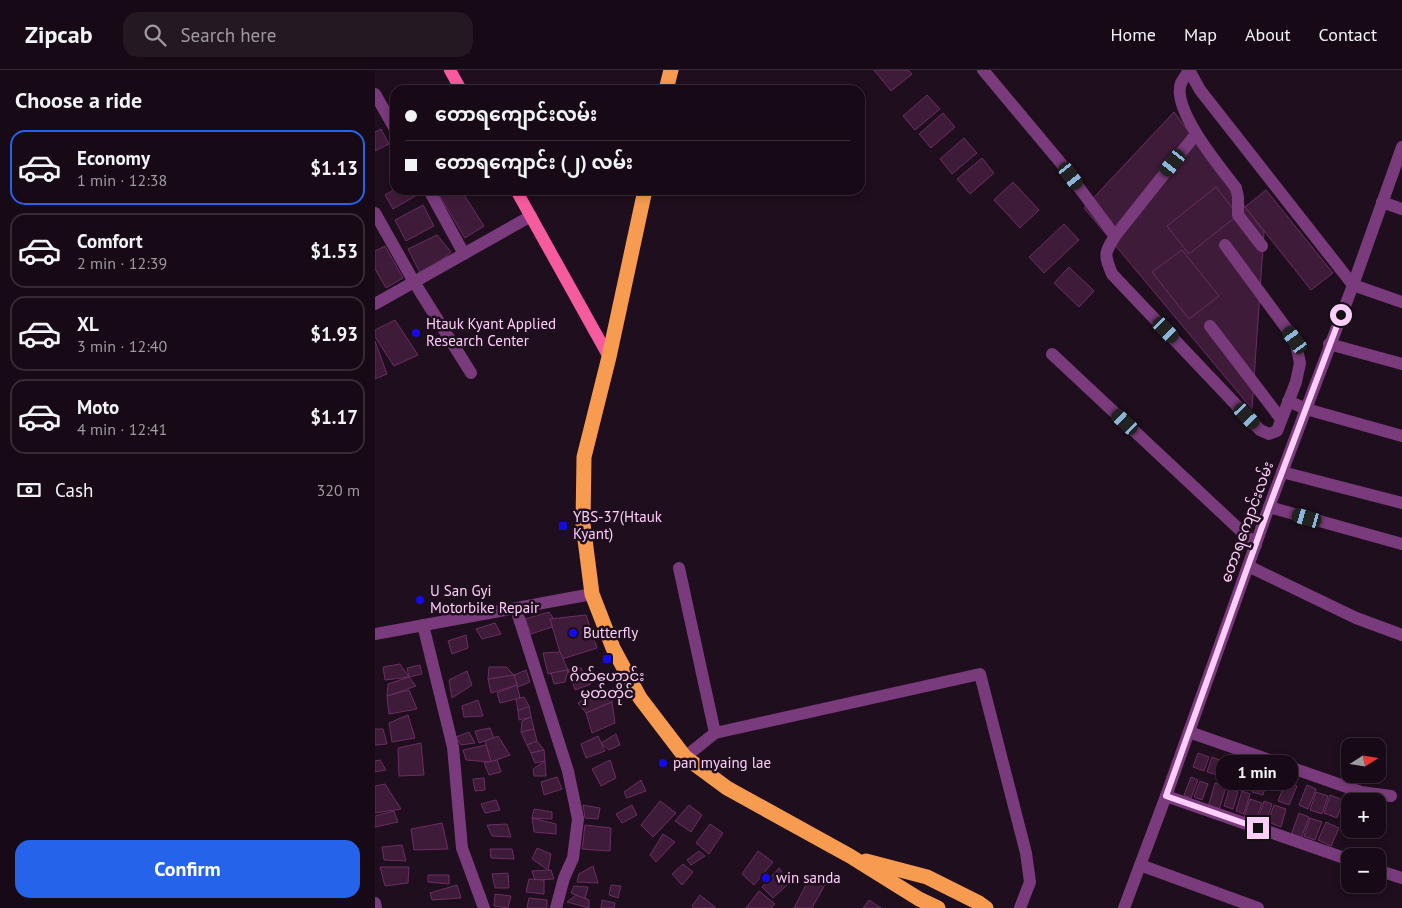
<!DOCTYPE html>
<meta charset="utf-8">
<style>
:root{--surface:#170a16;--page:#241823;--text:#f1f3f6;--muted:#9e9aa1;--line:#362b35;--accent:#2563eb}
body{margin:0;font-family:"PT Sans","Noto Sans Myanmar",sans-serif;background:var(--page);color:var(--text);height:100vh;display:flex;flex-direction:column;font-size:19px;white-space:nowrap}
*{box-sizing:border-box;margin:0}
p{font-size:16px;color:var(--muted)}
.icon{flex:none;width:28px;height:28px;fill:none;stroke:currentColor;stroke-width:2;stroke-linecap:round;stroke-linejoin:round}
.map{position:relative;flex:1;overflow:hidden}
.side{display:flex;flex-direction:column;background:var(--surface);width:375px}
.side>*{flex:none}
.top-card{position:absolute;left:15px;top:15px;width:475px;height:110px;border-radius:15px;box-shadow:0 2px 8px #0003,0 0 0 1px var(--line);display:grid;align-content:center;height:110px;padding:0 15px;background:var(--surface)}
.needle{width:32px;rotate:78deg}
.controls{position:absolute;left:966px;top:668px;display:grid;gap:10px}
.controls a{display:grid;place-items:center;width:45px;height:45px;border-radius:10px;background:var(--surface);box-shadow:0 2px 8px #0003,0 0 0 1px var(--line);font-size:25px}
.end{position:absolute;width:22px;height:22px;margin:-11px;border:6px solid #fdcefa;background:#111;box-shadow:0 0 0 2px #111}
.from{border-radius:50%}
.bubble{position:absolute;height:35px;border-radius:15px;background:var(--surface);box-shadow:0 2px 8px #0003,0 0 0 1px var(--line);font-size:16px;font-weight:700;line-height:35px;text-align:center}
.car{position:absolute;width:15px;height:30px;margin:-15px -8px;border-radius:6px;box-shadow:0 0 4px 1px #0007;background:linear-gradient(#222 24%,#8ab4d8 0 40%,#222 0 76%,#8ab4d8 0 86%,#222 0)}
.top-card b{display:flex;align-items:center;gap:18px;height:48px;font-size:19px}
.top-card b+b{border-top:1px solid var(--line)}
.top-card i{width:12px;height:12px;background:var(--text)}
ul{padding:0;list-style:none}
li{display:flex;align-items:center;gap:15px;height:75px;margin:0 10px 8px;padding:0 5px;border:2px solid var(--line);border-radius:15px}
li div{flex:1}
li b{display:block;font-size:19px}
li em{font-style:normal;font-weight:700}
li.on{border-color:var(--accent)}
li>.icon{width:45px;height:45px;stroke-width:1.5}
h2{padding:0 15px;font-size:22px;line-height:60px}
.pay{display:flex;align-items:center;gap:12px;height:55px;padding:0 15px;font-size:19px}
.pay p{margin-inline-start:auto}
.cta{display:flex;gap:10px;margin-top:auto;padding:10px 15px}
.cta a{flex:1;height:58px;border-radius:15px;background:var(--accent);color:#fff;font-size:20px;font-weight:700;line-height:58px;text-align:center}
header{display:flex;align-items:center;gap:30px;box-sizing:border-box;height:70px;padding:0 25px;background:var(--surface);border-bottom:1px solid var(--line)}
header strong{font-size:24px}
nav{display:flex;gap:28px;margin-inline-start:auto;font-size:18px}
.search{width:350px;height:45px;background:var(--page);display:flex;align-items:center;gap:12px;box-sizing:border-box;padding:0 18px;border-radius:15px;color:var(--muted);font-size:19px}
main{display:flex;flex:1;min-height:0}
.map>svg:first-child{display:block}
.building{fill:#3f1b3a;stroke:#6a2e62}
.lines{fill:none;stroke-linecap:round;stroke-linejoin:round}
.minor{stroke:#7a3b7c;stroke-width:12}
.major{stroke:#f75b9f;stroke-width:12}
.highway{stroke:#f69b4f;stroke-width:15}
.route{stroke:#fdcefa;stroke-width:6}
.poi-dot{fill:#130beb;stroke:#1f0e1d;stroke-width:2}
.labels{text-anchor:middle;stroke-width:5;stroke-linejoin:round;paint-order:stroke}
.poi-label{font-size:15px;fill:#fdcefa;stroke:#1f0e1d;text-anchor:start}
.street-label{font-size:15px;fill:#fdcefa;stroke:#1f0e1d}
</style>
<header>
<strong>Zipcab</strong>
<div class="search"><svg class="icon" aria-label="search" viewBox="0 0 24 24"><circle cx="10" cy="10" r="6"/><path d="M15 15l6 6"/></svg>Search here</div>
<nav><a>Home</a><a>Map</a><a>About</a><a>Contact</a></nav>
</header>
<main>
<section class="side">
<h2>Choose a ride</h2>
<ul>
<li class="on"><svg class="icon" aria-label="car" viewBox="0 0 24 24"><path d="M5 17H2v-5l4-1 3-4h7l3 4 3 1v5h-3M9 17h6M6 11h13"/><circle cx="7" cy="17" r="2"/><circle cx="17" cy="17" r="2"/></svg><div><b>Economy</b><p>1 min · 12:38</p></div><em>$1.13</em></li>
<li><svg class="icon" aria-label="car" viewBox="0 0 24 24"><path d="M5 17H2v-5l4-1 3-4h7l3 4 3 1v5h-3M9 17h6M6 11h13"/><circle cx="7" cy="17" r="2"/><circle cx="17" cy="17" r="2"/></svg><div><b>Comfort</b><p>2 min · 12:39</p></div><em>$1.53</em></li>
<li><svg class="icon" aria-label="car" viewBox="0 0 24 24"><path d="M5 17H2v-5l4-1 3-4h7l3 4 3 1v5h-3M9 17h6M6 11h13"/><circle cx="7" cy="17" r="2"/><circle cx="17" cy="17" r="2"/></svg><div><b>XL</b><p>3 min · 12:40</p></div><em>$1.93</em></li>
<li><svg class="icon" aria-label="car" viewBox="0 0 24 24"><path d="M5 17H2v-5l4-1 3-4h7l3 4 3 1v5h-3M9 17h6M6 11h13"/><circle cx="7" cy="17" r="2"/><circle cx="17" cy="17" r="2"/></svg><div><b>Moto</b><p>4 min · 12:41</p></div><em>$1.17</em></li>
</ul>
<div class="pay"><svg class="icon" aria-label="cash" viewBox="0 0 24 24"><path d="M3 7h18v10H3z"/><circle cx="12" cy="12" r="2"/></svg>Cash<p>320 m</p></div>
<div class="cta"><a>Confirm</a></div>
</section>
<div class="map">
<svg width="1027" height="838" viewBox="0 0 1027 838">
<rect width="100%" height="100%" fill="#1f0e1d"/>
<g class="building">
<polygon points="499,0 533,0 537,4 516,21"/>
<polygon points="552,25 565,39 540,60 528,46"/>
<polygon points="799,42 889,162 877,339 709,138"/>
<polygon points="568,43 580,57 556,78 544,64"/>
<polygon points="6,59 14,74 0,81 0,62"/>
<polygon points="589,68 602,83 577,104 565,89"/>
<polygon points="607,88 619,103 595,124 582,109"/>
<polygon points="638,112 664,140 645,158 619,130"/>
<polygon points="841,117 863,145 814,184 792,156"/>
<polygon points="20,119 39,120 42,125 18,139 10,125"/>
<polygon points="61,120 86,120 109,156 90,168"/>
<polygon points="891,120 958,203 936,220 870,137"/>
<polygon points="48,135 59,156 31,171 20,150"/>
<polygon points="689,154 704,170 669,203 654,187"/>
<polygon points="62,165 76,182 47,207 33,179"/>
<polygon points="10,176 28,208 11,218 0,199 0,181"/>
<polygon points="807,180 844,226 814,249 777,202"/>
<polygon points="694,197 719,221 704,237 679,213"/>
<polygon points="20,250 43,285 19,296 0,267 0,260"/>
<polygon points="0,271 12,304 0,309"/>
<polygon points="174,542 183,555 156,564 150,549"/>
<polygon points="211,545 222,578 187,589 175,549"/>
<polygon points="120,553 126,564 107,569 101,559"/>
<polygon points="91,565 93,578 77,584 73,571"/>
<polygon points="185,582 193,600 173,604 168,583"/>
<polygon points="25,594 34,607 10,610 8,597"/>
<polygon points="45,595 47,604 34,607 32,598"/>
<polygon points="114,597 131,597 139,605 113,609"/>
<polygon points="206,598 216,614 200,620 193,600"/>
<polygon points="151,600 155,612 143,617 139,605"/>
<polygon points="193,600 190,612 179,614 176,603"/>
<polygon points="92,601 97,615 77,628 74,610"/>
<polygon points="139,605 142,615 116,623 113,609"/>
<polygon points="34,607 41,616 12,626 13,614"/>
<polygon points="142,615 145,628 125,633 122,623"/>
<polygon points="238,618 237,632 211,643 203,633 222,622"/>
<polygon points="34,620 42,639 14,644 12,626"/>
<polygon points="149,627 154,636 143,641 141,629"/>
<polygon points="103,630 108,646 89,647 87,636"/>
<polygon points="237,632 240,653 217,663 211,643"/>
<polygon points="154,636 156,647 144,650 143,641"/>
<polygon points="33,645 40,668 17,672 14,653"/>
<polygon points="156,647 159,659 146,662 147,651"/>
<polygon points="115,658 119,668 104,673 100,661"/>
<polygon points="0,659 8,659 12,674 0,675"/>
<polygon points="159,659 162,671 152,675 146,662"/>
<polygon points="94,662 100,673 86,675 81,667"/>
<polygon points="241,664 245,675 234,680 226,673"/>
<polygon points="123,666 135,685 116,692 110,671"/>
<polygon points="223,666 230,681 211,688 206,674"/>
<polygon points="162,671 169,680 156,683 152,675"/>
<polygon points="46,673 49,705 24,706 23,678"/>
<polygon points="111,675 116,692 91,690 88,680"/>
<polygon points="169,680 170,691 160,693 156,683"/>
<polygon points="823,683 834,687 829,701 818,697"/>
<polygon points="837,687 847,691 842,705 832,702"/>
<polygon points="5,690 11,700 0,702 0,691"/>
<polygon points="122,690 126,702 114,705 109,693"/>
<polygon points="235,690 241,708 226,716 217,699"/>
<polygon points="170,691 171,706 159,706 158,699"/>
<polygon points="849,695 864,700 861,710 846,705"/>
<polygon points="871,700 880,703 874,720 865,717"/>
<polygon points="883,704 893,708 888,725 877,722"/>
<polygon points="182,707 187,719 169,725 166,712"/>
<polygon points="816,707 823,710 816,728 809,725"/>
<polygon points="109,708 110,720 100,721 98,709"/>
<polygon points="266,710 271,721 252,728 249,722"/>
<polygon points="825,711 833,714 827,730 819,727"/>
<polygon points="911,711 922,716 914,735 903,731"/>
<polygon points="840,713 851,717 844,740 833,737"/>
<polygon points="10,714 26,739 0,743 0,716"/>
<polygon points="932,715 941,719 933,739 924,735"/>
<polygon points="854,719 863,722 858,739 849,736"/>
<polygon points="867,721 875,724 869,744 861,741"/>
<polygon points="941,722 953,726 947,744 935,740"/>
<polygon points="955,725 968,730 962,748 949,743"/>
<polygon points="875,729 887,733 880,752 869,748"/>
<polygon points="121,730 125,740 110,743 106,734"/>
<polygon points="285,731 301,743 278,767 266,755"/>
<polygon points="889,731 897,734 891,752 883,750"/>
<polygon points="208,735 225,738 223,749 210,748"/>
<polygon points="257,735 262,745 247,753 241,744"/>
<polygon points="314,735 327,745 316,762 300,751"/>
<polygon points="899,735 911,739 906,757 893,752"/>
<polygon points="159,739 177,742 177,749 157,748"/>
<polygon points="19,741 23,752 0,757 0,746"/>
<polygon points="924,743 934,747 926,769 916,765"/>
<polygon points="157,748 181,754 181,764 159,762"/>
<polygon points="935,748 947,752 940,770 929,766"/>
<polygon points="951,752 964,758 956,776 943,770"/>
<polygon points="67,753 73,779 39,780 36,759"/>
<polygon points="132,754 136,767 117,766 112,755"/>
<polygon points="335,754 348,763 334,784 321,773"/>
<polygon points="210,755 236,758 235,781 207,779"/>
<polygon points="288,764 300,772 281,792 275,785"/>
<polygon points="27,775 31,791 9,790 7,777"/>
<polygon points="162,778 176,784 173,800 157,789"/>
<polygon points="115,779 137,779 139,789 116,788"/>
<polygon points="324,781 330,786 316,795 312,790"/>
<polygon points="383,781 398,792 379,815 367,804"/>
<polygon points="308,794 318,802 307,815 297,804"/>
<polygon points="218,796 223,813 202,812 204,804"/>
<polygon points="5,797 34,797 33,813 10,816"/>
<polygon points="404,798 414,813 398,828 387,817"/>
<polygon points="176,800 179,809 160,810 157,801"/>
<polygon points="133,803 134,818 120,818 117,804"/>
<polygon points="53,805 74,805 74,814 53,812"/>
<polygon points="436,805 452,811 437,838 419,838"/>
<polygon points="154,809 169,810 169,824 151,822"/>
<polygon points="82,815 86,828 57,830 55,823"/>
<polygon points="236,815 246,816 243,828 234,825"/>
<polygon points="199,816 213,817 210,829 196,823"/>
<polygon points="384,821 400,834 396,838 371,838"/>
<polygon points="120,824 136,826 133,838 119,836"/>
<polygon points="201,825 214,830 214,838 192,832"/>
<polygon points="325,825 340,837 340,838 319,838 317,836"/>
<polygon points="154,828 172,830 172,838 152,838"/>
<polygon points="227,830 240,833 239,838 226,838"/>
<polygon points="494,830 506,838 488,838"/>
</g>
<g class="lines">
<g class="minor">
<polyline points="608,0 685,92 740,166"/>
<polyline points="814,0 825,20 978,215 1027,232"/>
<path d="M 814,0 C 812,4 808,9 806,13 C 796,39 845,97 861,118 L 863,127 L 863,145 L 887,176"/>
<polyline points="0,24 20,59"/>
<path d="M 821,64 L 740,166 C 729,184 729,184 737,204 L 885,360 L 894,364 L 902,361 L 921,312 L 925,293 L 920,270 L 850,175"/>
<polyline points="54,120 89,184"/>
<polyline points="1007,132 1027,139"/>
<polyline points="0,143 39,212 96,303"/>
<polyline points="0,234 156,146"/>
<polyline points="835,256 906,349"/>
<polyline points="954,274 1027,294"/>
<polyline points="677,284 881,475"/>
<polyline points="913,331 931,339 1027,366"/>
<polyline points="907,402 1027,433"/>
<polyline points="894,437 1027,474"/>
<polyline points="873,496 981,548 1027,565"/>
<polyline points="304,498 340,663"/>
<polyline points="141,539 193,701 203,749 198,788 189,808 181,838"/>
<polyline points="48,555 78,677 87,778 109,838"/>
<polyline points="0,564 217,524"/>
<polyline points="814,662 986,722 1016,726"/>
<polyline points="310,687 340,663 605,604 651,783 655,812 645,838"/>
<polyline points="791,726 975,790"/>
<polyline points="765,795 883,838"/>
<polyline points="1002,800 1027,808"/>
<polyline points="0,833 1,838"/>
<polyline points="749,838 791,726 894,437 978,215 1027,77"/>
</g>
<g class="major">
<polyline points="75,0 86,20"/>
<polyline points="141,120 234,287"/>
</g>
<g class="highway">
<polyline points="291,20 296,0"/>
<polyline points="270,120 234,287 209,387 208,454 217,524 238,578 265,628 310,687 352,718 475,786 544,829 563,838"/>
<polyline points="491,791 552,807 604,833 611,838"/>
</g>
</g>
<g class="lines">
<polyline class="route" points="883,758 791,726 894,437 966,245"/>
</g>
<g class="poi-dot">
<circle cx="41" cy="263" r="5"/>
<rect x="183" y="451" width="10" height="10" rx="2.5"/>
<circle cx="45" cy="530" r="5"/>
<circle cx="198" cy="563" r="5"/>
<rect x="227" y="584" width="10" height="10" rx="2.5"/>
<circle cx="288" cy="693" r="5"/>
<circle cx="391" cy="808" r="5"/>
</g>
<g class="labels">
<g class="poi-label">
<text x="51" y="259">Htauk Kyant Applied<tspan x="51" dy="17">Research Center</tspan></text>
<text x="198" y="452">YBS-37(Htauk<tspan x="198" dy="17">Kyant)</tspan></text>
<text x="55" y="526">U San Gyi<tspan x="55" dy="17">Motorbike Repair</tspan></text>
<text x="208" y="568">Butterfly</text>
<text x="232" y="611" text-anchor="middle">ဂိတ်ဟောင်း<tspan x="232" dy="17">မှတ်တိုင်</tspan></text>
<text x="298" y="698">pan myaing lae</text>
<text x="401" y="813">win sanda</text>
</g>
<g class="street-label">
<text transform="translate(872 452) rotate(-70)" y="5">တောရကျောင်းလမ်း</text>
</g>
</g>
</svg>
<div class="controls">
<a><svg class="needle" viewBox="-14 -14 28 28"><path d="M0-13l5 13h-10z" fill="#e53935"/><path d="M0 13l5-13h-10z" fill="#9e9aa1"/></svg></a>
<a>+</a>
<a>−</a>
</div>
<i class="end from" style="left:966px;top:245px"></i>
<i class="end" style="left:883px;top:758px"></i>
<div class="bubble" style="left:841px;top:685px;width:82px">1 min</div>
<i class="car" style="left:798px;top:93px;rotate:219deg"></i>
<i class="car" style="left:696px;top:106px;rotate:143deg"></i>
<i class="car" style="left:791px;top:260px;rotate:136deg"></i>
<i class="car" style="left:920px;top:270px;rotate:324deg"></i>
<i class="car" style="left:872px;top:346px;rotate:137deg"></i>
<i class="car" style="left:750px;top:352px;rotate:313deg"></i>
<i class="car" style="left:932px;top:448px;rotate:286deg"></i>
<div class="top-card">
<b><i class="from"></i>တောရကျောင်းလမ်း</b>
<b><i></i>တောရကျောင်း (၂) လမ်း</b>
</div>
</div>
</main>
